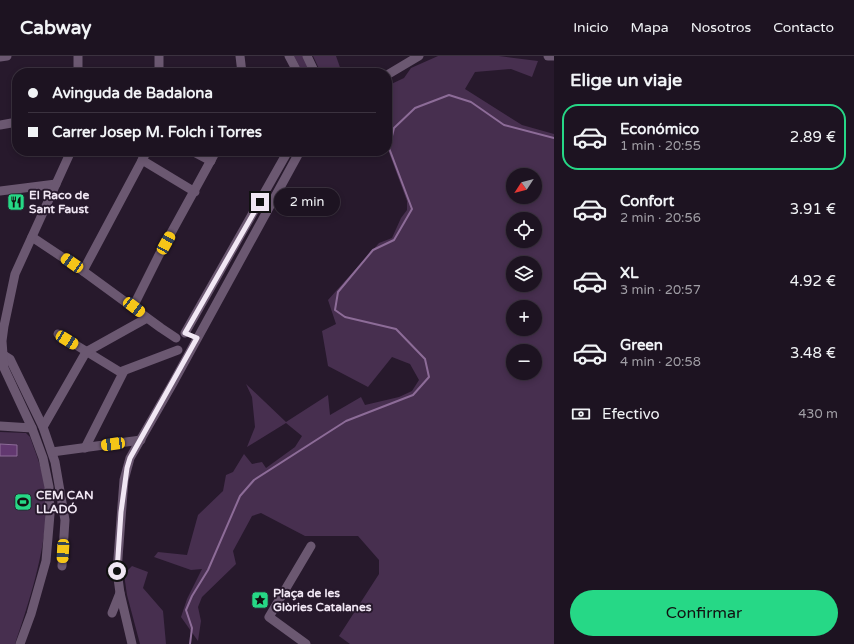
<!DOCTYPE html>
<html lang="es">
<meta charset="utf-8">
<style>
:root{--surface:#1d1321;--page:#251c2a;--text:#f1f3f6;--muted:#a09ea5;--line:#3b323f;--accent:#26d886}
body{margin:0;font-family:"Varela Round",sans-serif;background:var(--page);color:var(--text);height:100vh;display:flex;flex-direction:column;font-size:15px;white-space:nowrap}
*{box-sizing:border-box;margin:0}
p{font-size:13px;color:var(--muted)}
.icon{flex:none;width:22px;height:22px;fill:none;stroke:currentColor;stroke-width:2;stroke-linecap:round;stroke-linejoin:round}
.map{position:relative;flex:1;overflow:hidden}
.sheet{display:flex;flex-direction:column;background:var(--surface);width:300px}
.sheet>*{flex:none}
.banner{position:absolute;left:12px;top:12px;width:380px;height:88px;border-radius:16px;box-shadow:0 2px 6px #0003,0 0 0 1px var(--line);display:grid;align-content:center;height:88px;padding:0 16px;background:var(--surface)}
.needle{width:26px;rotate:234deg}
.controls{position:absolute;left:506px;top:112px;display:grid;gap:8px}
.controls a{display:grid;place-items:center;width:36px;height:36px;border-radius:50%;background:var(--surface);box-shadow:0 2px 6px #0003,0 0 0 1px var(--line);font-size:20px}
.end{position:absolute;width:18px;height:18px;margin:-9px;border:5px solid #f1e7f4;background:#111;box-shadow:0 0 0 2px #111}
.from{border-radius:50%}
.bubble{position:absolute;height:28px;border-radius:14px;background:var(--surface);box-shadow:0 2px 6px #0003,0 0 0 1px var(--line);font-size:13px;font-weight:600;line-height:28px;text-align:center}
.car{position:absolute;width:12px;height:24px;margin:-12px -6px;border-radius:5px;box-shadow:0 0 3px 1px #0007;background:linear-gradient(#f5c518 24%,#345 0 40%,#f5c518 0 76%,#345 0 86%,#f5c518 0)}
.banner b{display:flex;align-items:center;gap:14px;height:38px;font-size:15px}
.banner b+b{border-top:1px solid var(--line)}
.banner i{width:10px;height:10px;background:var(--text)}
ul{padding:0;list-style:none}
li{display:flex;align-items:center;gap:12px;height:66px;margin:0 8px 6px;padding:0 8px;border:2px solid transparent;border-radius:16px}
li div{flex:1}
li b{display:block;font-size:15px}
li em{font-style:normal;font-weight:600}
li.active{border-color:var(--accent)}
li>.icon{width:36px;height:36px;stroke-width:1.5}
h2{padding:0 16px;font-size:18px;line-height:48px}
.pay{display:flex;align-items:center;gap:10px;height:44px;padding:0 16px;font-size:15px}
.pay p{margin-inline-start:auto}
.cta{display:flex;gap:8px;margin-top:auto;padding:8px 16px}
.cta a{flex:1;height:46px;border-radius:24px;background:var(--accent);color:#111;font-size:16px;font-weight:600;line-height:46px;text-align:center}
header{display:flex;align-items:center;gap:24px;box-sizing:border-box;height:56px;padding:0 20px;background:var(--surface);border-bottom:1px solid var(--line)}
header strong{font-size:19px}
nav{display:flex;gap:22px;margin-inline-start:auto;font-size:14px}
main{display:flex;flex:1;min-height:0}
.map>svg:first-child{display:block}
.green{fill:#472f4f;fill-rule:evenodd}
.water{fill:#623870;stroke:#8d6c98}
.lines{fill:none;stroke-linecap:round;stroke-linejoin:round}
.stream{stroke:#8d6c98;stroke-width:2}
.minor{stroke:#6b5871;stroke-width:9}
.route{stroke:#f1e7f4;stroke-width:5}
.labels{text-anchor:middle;stroke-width:4;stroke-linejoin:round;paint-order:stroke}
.poi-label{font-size:12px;font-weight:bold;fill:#f1e7f4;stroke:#27192c;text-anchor:start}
</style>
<header>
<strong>Cabway</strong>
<nav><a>Inicio</a><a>Mapa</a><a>Nosotros</a><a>Contacto</a></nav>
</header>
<main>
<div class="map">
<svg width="554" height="588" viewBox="0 0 554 588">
<rect width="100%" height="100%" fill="#27192c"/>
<g class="green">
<polygon points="294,0 304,0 312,17 303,17"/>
<polygon points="313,0 336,0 342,17 321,17"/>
<path d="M 438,0 L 499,0 L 538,5 L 532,21 L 511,13 L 475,16 L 465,33 L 522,69 L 554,78 L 554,588 L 350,588 L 339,580 L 379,518 L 379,504 L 358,480 L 305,480 L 261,457 L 252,460 L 233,495 L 236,508 L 202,541 L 198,551 L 201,565 L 198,585 L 181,561 L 187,543 L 202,513 L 191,514 L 154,501 L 158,496 L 187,499 L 198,459 L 223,435 L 226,419 L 233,416 L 244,398 L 252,408 L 262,406 L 266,412 L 295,391 L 302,380 L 286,367 L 247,391 L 255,371 L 252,341 L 246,328 L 286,366 L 328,339 L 330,359 L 361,341 L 365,349 L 399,341 L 412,335 L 419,324 L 410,308 L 392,301 L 368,331 L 328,310 L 322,275 L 336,268 L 328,244 L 379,187 L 392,182 L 401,162 L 407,154 L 407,145 L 387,91 L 391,64 L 387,57 L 387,30 L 404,22 L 411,12 ZM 513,119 L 535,119 L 535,141 L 513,141 ZM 513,163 L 535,163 L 535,185 L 513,185 ZM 513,207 L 535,207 L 535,229 L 513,229 ZM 513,251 L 535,251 L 535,273 L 513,273 ZM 513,295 L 535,295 L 535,317 L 513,317 Z"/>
<path d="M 0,376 L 26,377 L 30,381 C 35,395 41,410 44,424 C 53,475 31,540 15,588 L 0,588 Z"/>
<polygon points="132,510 148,516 143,532 163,555 166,588 140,588 127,539 124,518"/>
</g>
<polygon class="water" points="0,388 17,389 17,400 0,400"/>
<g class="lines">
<polyline class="stream" points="190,588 192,572 186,554 192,540 208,514 240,440 254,424 346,365 413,339 429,321 425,303 396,273 345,261 335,254 338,236 373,194 394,184 412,153 389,92 394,72 415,52 449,39 471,46 504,69 554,82"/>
<g class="minor">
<polyline points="78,0 78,17"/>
<polyline points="159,0 159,17"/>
<polyline points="240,0 242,17"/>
<polyline points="289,0 298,17"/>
<polyline points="307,0 315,17"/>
<polyline points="548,0 554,0"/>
<polyline points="0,1 7,0"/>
<polyline points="387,19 419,0"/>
<polyline points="0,69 17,66"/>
<polyline points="192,95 211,105"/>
<polyline points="142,104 195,136"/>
<polyline points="0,135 56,128"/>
<polyline points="32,181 83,215 161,272 176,282"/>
<polyline points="83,215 147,95"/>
<polyline points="133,251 159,199 216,95"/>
<polyline points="185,277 288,95"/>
<polyline points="58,278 120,316 178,294"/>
<polyline points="2,298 10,303 43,371 55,406 65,464 62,510"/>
<polyline points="0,370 32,372"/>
<polyline points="43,371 86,296 147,262"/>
<polyline points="85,392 124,315"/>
<polyline points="52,396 141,384"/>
<polyline points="112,557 120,537"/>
<polyline points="20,588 31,558 46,505 50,458 49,431 43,402 32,372 4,312 2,285 4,270 15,218 71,95"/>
<polyline points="132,588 120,537 117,515 124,424 130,402 173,327 300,95"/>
<polyline points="306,588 269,561 311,490"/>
</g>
</g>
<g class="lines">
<polyline class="route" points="117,515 121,456 127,412 130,402 197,282 185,277 260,146"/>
</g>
<defs>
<symbol id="restaurant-square" viewBox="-11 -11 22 22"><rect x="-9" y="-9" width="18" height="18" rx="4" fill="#26d886" stroke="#27192c"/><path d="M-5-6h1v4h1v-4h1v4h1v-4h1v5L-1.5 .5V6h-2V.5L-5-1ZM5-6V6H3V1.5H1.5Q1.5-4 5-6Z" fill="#111"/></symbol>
<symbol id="stadium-square" viewBox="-11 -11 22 22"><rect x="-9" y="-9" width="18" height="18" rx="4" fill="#26d886" stroke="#27192c"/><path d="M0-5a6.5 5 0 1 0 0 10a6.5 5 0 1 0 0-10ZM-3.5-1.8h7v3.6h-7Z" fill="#111"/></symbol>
<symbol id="sight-square" viewBox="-11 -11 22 22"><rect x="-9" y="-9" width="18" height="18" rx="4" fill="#26d886" stroke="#27192c"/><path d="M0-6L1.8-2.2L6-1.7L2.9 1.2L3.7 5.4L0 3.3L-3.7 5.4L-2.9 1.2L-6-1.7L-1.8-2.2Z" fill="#111"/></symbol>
</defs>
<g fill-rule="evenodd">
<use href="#restaurant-square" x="6" y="136" width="20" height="20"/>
<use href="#stadium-square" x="13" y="436" width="20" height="20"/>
<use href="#sight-square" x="250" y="534" width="20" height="20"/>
</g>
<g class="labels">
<g class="poi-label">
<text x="29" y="143">El Raco de<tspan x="29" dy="14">Sant Faust</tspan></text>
<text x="36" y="443">CEM CAN<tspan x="36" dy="14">LLADÓ</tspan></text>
<text x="273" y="541">Plaça de les<tspan x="273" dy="14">Glòries Catalanes</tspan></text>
</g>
</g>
</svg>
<div class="controls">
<a><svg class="needle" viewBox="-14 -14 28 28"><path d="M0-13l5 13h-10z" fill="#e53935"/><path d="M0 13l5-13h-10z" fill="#a09ea5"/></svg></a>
<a><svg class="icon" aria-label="locate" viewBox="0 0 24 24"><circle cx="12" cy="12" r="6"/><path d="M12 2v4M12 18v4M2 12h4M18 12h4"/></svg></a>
<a><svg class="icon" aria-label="layers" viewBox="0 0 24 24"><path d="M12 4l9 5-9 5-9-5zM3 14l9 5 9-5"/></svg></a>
<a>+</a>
<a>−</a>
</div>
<i class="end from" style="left:117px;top:515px"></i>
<i class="end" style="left:260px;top:146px"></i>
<div class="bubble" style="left:274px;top:132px;width:66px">2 min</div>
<i class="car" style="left:166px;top:187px;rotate:29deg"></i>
<i class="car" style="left:72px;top:207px;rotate:304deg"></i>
<i class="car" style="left:134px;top:251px;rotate:127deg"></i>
<i class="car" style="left:67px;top:284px;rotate:122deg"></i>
<i class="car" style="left:113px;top:388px;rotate:262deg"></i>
<i class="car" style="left:63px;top:495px;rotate:183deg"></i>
<div class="banner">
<b><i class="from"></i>Avinguda de Badalona</b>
<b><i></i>Carrer Josep M. Folch i Torres</b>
</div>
</div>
<section class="sheet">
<h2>Elige un viaje</h2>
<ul>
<li class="active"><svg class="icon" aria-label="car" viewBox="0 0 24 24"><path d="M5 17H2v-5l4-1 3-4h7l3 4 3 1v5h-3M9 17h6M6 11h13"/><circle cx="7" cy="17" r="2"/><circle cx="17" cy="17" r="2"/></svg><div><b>Económico</b><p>1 min · 20:55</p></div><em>2.89 €</em></li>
<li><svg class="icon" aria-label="car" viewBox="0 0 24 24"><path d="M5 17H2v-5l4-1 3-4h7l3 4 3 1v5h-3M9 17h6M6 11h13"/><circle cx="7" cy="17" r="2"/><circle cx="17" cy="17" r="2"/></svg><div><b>Confort</b><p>2 min · 20:56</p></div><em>3.91 €</em></li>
<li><svg class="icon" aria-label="car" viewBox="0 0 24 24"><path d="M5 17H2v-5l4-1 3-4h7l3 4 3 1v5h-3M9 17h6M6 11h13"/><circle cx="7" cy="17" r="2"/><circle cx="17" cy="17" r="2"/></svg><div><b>XL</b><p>3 min · 20:57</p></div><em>4.92 €</em></li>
<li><svg class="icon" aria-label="car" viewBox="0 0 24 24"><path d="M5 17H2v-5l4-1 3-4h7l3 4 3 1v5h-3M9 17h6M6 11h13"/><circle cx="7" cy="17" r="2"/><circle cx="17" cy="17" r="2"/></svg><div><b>Green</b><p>4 min · 20:58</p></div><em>3.48 €</em></li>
</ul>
<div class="pay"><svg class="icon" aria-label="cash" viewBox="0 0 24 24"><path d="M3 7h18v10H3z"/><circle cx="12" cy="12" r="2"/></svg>Efectivo<p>430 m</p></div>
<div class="cta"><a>Confirmar</a></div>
</section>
</main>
